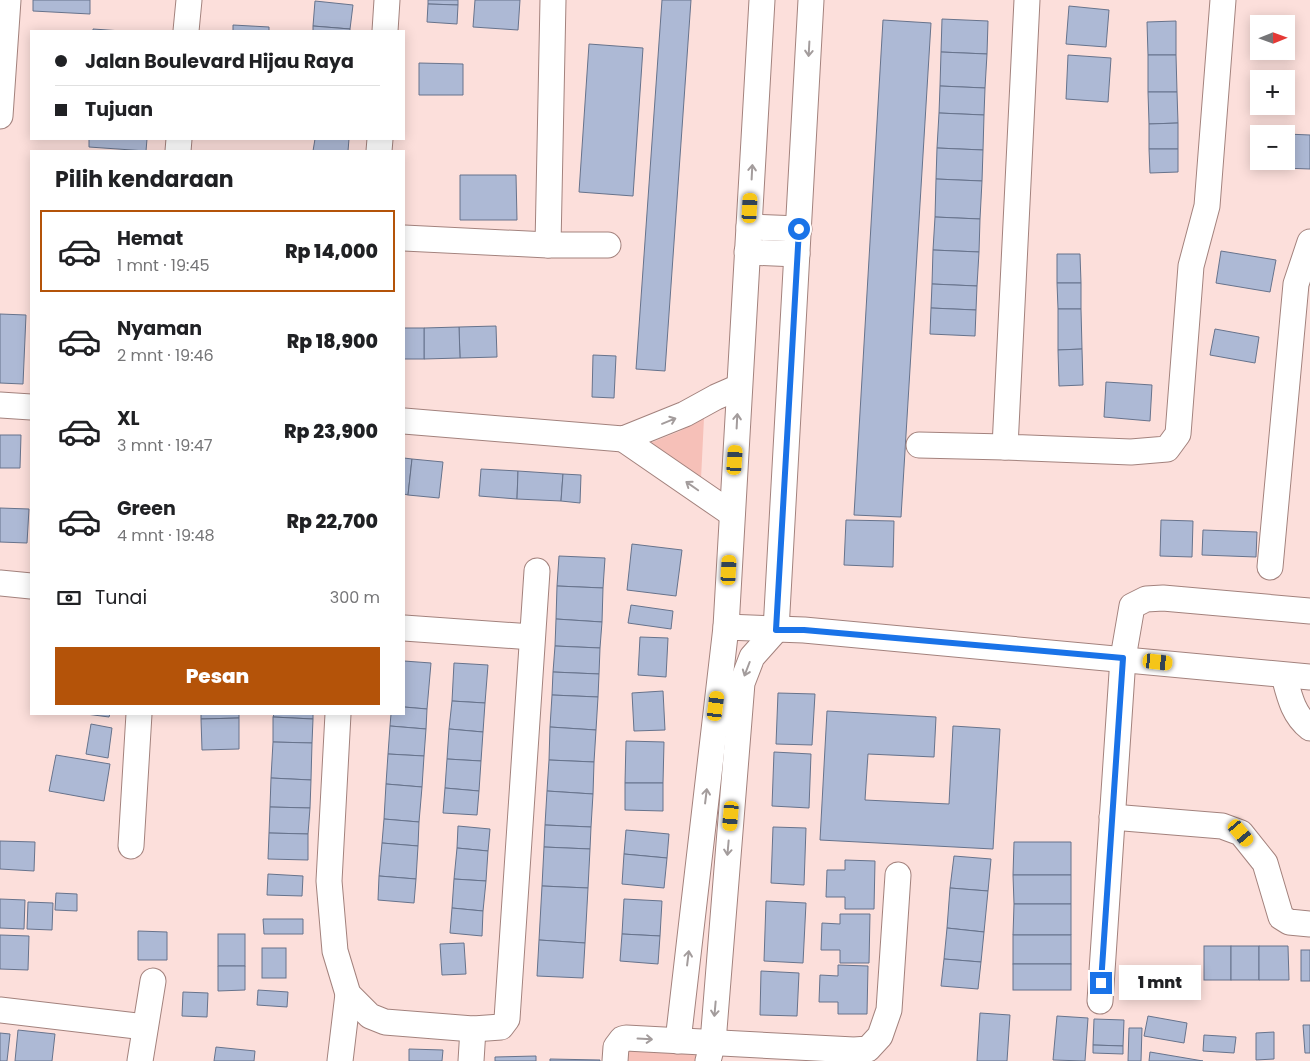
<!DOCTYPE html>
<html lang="id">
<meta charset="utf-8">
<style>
:root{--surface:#fff;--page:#f2f2f2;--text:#202124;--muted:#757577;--line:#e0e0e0;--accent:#b45309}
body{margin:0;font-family:Poppins,sans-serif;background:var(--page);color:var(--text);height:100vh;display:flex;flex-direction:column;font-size:19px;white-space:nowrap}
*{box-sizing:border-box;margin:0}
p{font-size:16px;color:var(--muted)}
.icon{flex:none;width:28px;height:28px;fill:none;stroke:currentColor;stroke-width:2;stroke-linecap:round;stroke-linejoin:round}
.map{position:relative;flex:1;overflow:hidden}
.panel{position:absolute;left:30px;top:150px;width:375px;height:565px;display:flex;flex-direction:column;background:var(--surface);border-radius:0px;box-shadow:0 2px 12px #0003}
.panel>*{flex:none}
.hud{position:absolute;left:30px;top:30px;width:375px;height:110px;border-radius:0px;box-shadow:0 2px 12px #0003;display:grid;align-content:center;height:110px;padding:0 25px;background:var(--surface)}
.needle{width:32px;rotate:89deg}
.tools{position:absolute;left:1250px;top:15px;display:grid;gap:10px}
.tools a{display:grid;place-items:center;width:45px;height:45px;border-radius:0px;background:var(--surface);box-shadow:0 2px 12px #0003;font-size:25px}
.end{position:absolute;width:22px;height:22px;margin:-11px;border:6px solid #1a73e8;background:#fff;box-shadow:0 0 0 2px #fff}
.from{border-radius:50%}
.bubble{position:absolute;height:35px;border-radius:0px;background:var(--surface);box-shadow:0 2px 12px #0003;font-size:16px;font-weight:800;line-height:35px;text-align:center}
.car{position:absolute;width:15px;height:30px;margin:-15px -8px;border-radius:6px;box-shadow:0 0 4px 1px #0007;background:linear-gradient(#f5c518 24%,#345 0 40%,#f5c518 0 76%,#345 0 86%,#f5c518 0)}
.hud b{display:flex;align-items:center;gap:18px;height:48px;font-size:19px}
.hud b+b{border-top:1px solid var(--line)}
.hud i{width:12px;height:12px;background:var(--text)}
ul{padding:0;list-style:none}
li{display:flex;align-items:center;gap:15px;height:82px;margin:0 10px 8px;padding:0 15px;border:2px solid transparent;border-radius:0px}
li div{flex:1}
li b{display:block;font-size:19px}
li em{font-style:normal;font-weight:800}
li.current{border-color:var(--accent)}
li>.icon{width:45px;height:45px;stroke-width:1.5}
h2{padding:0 25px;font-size:22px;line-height:60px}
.pay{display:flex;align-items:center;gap:12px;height:55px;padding:0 25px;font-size:19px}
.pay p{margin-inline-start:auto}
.primary-button{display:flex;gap:10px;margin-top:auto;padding:10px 25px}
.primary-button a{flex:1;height:58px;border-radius:0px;background:var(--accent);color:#fff;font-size:20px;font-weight:800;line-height:58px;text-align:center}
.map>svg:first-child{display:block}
.green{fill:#f6c0b8}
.building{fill:#adb9d5;stroke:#67738c}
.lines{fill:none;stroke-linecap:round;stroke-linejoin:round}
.minor-casing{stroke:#a3827d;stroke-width:27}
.minor{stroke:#fff;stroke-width:25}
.oneway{stroke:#a39c9c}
.route{stroke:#1a73e8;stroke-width:6}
</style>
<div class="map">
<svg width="1310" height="1061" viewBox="0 0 1310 1061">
<rect width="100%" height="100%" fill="#fcdfdb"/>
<g class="green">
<polygon points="704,418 701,479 650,443 680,431"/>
<polygon points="713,1042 707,1061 615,1061 616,1047"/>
</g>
<g class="building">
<polygon points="33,0 90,0 90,14 33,11"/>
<polygon points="428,0 458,0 458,5 428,4"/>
<polygon points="475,0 520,0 518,30 473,27"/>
<polygon points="662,0 691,0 665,371 636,369"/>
<polygon points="315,1 353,5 350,29 313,26"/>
<polygon points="428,4 458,5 457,24 427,22"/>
<polygon points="1069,6 1109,10 1106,47 1066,44"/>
<polygon points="942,19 988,21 987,54 941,52"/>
<polygon points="883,20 931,23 901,517 854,515"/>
<polygon points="1176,21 1176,55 1148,55 1147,22"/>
<polygon points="233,25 269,27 269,31 233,31"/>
<polygon points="313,26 350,29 350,31 313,31"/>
<polygon points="93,29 122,31 93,31"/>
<polygon points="589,44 643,48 633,196 579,192"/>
<polygon points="941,52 987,54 985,88 940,86"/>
<polygon points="1068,55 1111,58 1108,102 1066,99"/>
<polygon points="1148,55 1176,55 1177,92 1148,92"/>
<polygon points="419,63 463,64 463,95 419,95"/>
<polygon points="940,86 985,88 984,115 939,113"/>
<polygon points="1148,92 1177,92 1178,123 1149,124"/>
<polygon points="939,113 984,115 983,150 937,148"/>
<polygon points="1178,123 1178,149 1149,149 1149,124"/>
<polygon points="1286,134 1310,135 1310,169 1283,168 1283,161 1286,161"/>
<polygon points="89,139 147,139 146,151 89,147"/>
<polygon points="315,139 349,139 348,151 313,151"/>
<polygon points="937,148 983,150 982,181 936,179"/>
<polygon points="1149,149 1178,149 1178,172 1150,173"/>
<polygon points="460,175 516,175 517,220 460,220"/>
<polygon points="936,179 982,181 980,219 935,217"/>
<polygon points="935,217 980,219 979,252 933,250"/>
<polygon points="933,250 979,252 977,286 932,284"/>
<polygon points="1221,251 1276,260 1270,292 1216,283"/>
<polygon points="1057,254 1080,254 1081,283 1057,283"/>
<polygon points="1057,283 1081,283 1081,309 1058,309"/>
<polygon points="932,284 977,286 976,310 931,308"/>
<polygon points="931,308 976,310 975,336 930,334"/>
<polygon points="1058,309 1081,309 1082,349 1058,350"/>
<polygon points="0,314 26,315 23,384 0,383"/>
<polygon points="496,326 497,357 460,358 459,327"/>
<polygon points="459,327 460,358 424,359 424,328"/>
<rect x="404" y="328" width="20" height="31"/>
<polygon points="1215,329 1259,337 1255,363 1210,355"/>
<polygon points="1082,349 1083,385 1059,386 1058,350"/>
<polygon points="593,355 616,356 614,398 592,397"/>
<polygon points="1106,382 1152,385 1150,421 1104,417"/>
<polygon points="0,435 21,435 20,468 0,468"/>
<polygon points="404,458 412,459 408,495 404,494"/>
<polygon points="412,459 443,462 439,498 408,495"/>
<polygon points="481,469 518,471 517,499 479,496"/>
<polygon points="518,471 563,474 561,501 517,499"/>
<polygon points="563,474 581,475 580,503 561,501"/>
<polygon points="0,508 29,509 27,543 0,542"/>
<polygon points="846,520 894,521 893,567 844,565"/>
<polygon points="1161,520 1193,521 1192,557 1160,556"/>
<polygon points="1203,530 1257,532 1256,557 1202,555"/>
<polygon points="632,544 682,550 676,596 627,590"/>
<polygon points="559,556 605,558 603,588 557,586"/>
<polygon points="557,586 603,588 602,622 556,619"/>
<polygon points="631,605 673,611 671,629 628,623"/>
<polygon points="556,619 602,622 600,648 555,646"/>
<polygon points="640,637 668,638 666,677 638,675"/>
<polygon points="555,646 600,648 599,674 553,672"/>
<polygon points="404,661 431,663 427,709 404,707"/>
<polygon points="454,663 488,665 485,703 452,701"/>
<polygon points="553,672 599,674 598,697 552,695"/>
<polygon points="663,691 665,730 634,731 632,693"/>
<polygon points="778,693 815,694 812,745 776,744"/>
<polygon points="552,695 598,697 596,730 550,727"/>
<polygon points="452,701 485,703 483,732 449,729"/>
<polygon points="404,707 427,709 426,729 390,726 391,714 404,714"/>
<polygon points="827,711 936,717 934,757 868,754 865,800 949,804 953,726 1000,729 993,849 820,840"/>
<polygon points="86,714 110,714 109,717"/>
<polygon points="201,714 239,714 239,718 201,719"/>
<polygon points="274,714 313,714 313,719 273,717"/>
<polygon points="273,717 313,719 312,743 273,742"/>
<polygon points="239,718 239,749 202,750 201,719"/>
<polygon points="91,724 112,728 108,758 86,754"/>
<polygon points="390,726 426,729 424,756 388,754"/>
<polygon points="550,727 596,730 594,762 549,760"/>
<polygon points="449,729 483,732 481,761 447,759"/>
<polygon points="626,741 664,742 663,783 625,783"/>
<polygon points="273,742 312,743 311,780 271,778"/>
<polygon points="774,752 811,754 809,808 772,806"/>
<polygon points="388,754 424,756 422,787 386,784"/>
<polygon points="56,755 110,764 104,801 49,791"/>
<polygon points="447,759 481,761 479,791 445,788"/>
<polygon points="549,760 594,762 593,794 547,791"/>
<polygon points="271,778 311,780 310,808 270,807"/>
<polygon points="625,783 663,783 663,811 625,810"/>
<polygon points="386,784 422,787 419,822 384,819"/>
<polygon points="445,788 479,791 477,815 443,813"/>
<polygon points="547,791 593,794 591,827 545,825"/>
<polygon points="270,807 310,808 308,834 269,833"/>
<polygon points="384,819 419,822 418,846 382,843"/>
<polygon points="545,825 591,827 590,849 544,847"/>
<polygon points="458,826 490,829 488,851 457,848"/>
<polygon points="773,827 806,828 804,885 771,883"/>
<polygon points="626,830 669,834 667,858 624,854"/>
<polygon points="269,833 308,834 308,860 268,859"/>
<polygon points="0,841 35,842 34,871 0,869"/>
<polygon points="1014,842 1071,842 1071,875 1013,875"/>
<polygon points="382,843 418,846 416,879 379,876"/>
<polygon points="544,847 590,849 588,888 542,886"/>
<polygon points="457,848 488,851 486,881 454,879"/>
<polygon points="624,854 667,858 664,888 622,884"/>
<polygon points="954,856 991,859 988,891 950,888"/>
<polygon points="845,860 875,861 874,909 845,909 845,897 826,897 827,870 845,870"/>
<polygon points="268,874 303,876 302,896 267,895"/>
<polygon points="1013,875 1071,875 1071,904 1014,904"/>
<polygon points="379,876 416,879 414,903 378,900"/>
<polygon points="454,879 486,881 483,911 452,908"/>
<polygon points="542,886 588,888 585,943 539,940"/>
<polygon points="950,888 988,891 984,932 947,928"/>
<polygon points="56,893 77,894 77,911 55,910"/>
<polygon points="0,899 25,900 24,929 0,928"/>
<polygon points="624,899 662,901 660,936 622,934"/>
<polygon points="766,901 806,903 803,963 764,961"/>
<polygon points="28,902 53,903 52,930 27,929"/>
<polygon points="1014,904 1071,904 1071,935 1013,935"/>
<polygon points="452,908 483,911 482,936 450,933"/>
<polygon points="840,914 870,914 869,963 840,963 840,950 821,950 822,923 840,924"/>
<polygon points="263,919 303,919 303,934 264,934"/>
<polygon points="947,928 984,932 981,962 944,959"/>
<polygon points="138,931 167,932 167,960 138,960"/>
<rect x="218" y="934" width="27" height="32"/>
<polygon points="622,934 660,936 658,964 620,961"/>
<polygon points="0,935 29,936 28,970 0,969"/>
<rect x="1013" y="935" width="58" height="29"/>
<polygon points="539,940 585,943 583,978 537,976"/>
<polygon points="464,943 466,974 442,975 440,944"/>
<rect x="1204" y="946" width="27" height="34"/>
<rect x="1231" y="946" width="28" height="34"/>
<polygon points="1259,946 1288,946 1289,980 1259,980"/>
<rect x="262" y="948" width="24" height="30"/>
<rect x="1301" y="950" width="9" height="31"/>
<polygon points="944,959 981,962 978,989 941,986"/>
<rect x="1013" y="964" width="58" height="26"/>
<polygon points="838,965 868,966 867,1014 838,1014 838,1002 819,1002 820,975 838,976"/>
<polygon points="218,966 245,966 245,990 218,991"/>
<polygon points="761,971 799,973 797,1016 760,1015"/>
<polygon points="258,990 288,992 287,1007 257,1005"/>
<polygon points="183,992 208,993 207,1017 182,1016"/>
<polygon points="980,1013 1010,1015 1007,1061 977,1061"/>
<polygon points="1057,1016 1088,1018 1085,1061 1053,1060"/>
<polygon points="1148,1016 1187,1023 1184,1043 1144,1036"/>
<polygon points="1094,1019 1124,1020 1123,1046 1093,1045"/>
<polygon points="1303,1025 1310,1025 1310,1053 1305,1053"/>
<polygon points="1129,1028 1142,1028 1141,1061 1128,1061"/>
<polygon points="18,1030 55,1034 52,1061 15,1061"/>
<polygon points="1274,1032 1274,1059 1256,1060 1256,1033"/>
<polygon points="0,1033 10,1034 7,1061 0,1061"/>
<polygon points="1204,1035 1236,1037 1234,1053 1203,1051"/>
<polygon points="1093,1045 1123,1046 1123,1054 1093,1053"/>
<polygon points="216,1047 255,1051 254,1061 214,1061"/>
<polygon points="409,1049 443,1050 442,1061 409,1061"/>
<polygon points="1150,1052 1203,1061 1149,1061"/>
<polygon points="536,1056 536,1061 495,1061 495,1057"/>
<polygon points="550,1059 600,1060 600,1061 550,1061"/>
</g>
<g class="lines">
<defs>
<g id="minor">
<polyline points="1027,0 1005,447 1131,452 1167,449 1178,434 1191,266 1207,206 1223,0"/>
<polyline points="186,31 189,0"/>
<polyline points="385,31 387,0"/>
<polyline points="0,116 8,0"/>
<polyline points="178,151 179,139"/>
<polyline points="379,151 380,139"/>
<polyline points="749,227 799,229"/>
<polyline points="404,238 548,245 608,245"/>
<polyline points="548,245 553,0"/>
<polyline points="747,252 797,254"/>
<polyline points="0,405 31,407"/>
<polyline points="404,421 623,439 685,414 716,397 739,387"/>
<polyline points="623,439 732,514"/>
<polyline points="919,445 1005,447"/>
<polyline points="1270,567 1296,284 1310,242"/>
<polyline points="0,583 31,586"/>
<polyline points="726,627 804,630 1310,677"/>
<polyline points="404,628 532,637"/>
<polyline points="776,630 811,0"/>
<path d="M 1284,676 C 1289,695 1293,715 1310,728"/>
<polyline points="338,714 329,881 335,951 348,994 370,1016 385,1022 473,1029 501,1027 507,1019 537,571"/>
<polyline points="1112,817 1222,826 1241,833 1265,863 1281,917 1289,922 1310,924"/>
<polyline points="131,846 139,714"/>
<polyline points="1100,1001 1123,658 1132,606 1146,599 1163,598 1310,611"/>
<polyline points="0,1010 145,1027"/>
<polyline points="678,1041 726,627 762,0"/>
<polyline points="140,1061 153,981"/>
<polyline points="340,1061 348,994"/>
<polyline points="471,1061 473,1029"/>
<polyline points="615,1061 616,1047 622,1039 626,1038 854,1050 868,1049 880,1036 889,1010 898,875"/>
<polyline points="708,1061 713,1042 742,683 752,657 776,630"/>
</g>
</defs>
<use href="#minor" class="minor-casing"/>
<use href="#minor" class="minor"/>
</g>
<defs><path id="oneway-shaft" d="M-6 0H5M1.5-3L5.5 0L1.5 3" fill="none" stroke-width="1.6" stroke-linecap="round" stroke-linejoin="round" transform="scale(1.25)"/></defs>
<g class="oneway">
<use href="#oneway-shaft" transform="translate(809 49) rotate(93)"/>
<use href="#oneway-shaft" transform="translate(752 172) rotate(-87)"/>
<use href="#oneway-shaft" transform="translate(669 421) rotate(-22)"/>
<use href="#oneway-shaft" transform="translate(737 421) rotate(-87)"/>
<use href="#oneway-shaft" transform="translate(692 486) rotate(-145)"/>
<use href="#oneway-shaft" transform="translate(747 669) rotate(111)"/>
<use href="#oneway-shaft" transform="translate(706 796) rotate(-83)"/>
<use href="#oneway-shaft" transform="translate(728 848) rotate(95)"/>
<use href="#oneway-shaft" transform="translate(688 958) rotate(-83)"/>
<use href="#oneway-shaft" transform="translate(715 1009) rotate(95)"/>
<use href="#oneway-shaft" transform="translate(645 1039) rotate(3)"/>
</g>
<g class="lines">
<polyline class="route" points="799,229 776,630 804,630 1123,658 1101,983"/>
</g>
</svg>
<div class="tools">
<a><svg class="needle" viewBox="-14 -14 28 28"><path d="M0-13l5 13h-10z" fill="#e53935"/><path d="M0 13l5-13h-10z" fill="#757577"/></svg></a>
<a>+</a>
<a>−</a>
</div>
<i class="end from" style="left:799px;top:229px"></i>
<i class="end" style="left:1101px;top:983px"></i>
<div class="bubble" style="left:1119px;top:965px;width:82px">1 mnt</div>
<i class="car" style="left:750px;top:208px;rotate:3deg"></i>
<i class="car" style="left:735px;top:460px;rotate:4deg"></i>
<i class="car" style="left:729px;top:570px;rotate:3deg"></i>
<i class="car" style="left:1158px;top:662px;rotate:96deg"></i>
<i class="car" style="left:716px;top:706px;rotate:7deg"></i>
<i class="car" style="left:731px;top:816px;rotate:185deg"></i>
<i class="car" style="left:1241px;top:833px;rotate:140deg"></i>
<div class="hud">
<b><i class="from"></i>Jalan Boulevard Hijau Raya</b>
<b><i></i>Tujuan</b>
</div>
<section class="panel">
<h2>Pilih kendaraan</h2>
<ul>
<li class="current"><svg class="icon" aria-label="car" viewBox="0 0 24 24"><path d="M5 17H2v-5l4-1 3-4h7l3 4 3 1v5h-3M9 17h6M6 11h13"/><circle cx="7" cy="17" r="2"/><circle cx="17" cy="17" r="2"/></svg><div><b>Hemat</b><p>1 mnt · 19:45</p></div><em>Rp 14,000</em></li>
<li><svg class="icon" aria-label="car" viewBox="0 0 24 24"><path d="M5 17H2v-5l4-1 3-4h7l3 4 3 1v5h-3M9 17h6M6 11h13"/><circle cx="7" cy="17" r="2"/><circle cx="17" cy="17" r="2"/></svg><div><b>Nyaman</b><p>2 mnt · 19:46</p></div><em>Rp 18,900</em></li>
<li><svg class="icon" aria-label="car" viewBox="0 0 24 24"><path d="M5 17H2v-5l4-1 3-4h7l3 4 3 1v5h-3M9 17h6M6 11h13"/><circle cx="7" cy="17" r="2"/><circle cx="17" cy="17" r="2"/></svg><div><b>XL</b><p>3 mnt · 19:47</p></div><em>Rp 23,900</em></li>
<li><svg class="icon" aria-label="car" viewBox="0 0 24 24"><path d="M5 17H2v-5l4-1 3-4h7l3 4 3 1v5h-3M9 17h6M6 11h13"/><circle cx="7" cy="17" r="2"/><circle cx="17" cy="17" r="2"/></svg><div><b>Green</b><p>4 mnt · 19:48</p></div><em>Rp 22,700</em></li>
</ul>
<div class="pay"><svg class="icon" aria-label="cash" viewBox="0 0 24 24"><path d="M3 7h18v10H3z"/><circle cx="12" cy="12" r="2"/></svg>Tunai<p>300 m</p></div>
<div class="primary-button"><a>Pesan</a></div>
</section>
</div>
